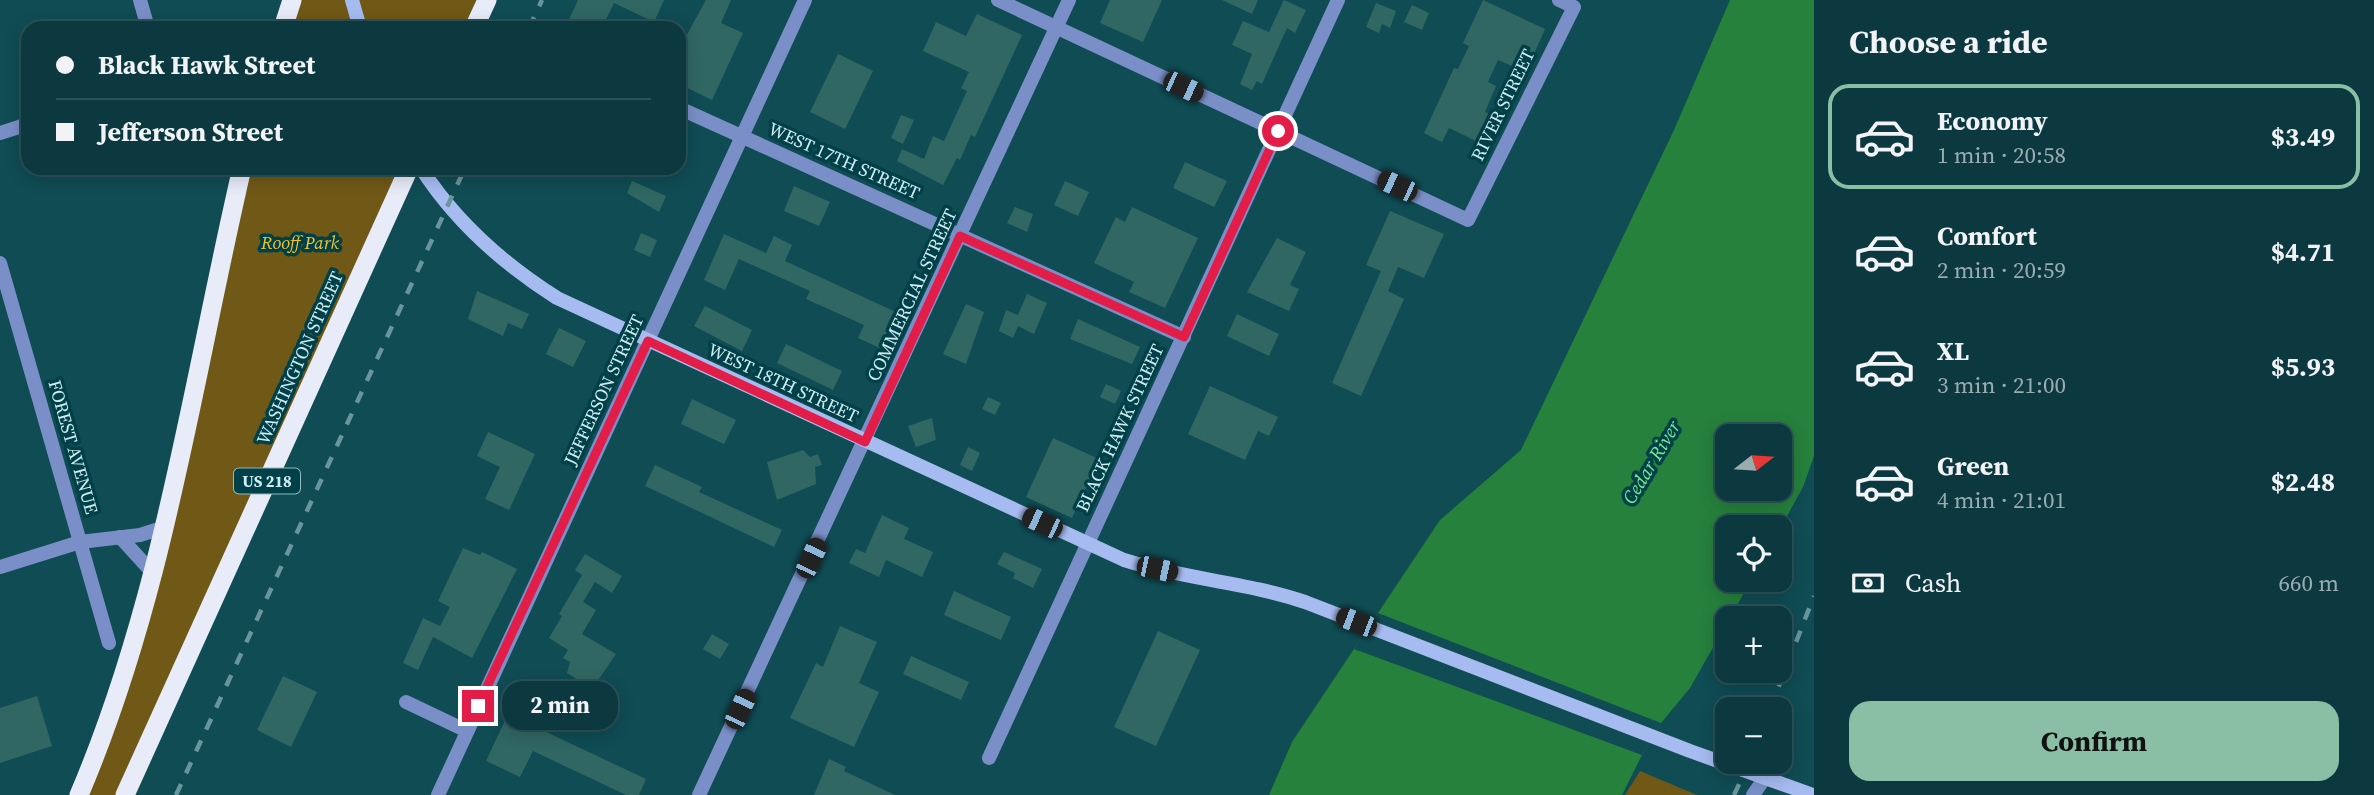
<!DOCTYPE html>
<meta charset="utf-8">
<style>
:root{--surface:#0c393f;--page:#1a444a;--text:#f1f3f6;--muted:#9aacb0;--line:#2c5359;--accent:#8abfa5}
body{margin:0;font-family:"Source Serif 4",serif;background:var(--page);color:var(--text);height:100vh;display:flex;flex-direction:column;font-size:26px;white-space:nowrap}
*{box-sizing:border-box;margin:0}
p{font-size:23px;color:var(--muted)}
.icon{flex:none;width:38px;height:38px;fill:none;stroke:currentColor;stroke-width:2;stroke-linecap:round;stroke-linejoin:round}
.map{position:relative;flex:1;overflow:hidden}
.sheet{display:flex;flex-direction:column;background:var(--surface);width:560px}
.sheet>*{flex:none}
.top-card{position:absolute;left:21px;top:21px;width:665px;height:154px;border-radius:21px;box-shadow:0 4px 18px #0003,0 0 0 2px var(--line);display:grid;align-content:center;height:154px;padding:0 35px;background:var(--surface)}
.needle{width:46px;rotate:73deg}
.buttons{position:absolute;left:1715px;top:424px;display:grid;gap:14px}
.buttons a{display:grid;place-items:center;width:77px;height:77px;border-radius:14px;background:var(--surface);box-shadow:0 4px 18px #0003,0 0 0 2px var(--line);font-size:35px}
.end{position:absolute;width:32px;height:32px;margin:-16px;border:9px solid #e11d48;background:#fff;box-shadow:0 0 0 4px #fff}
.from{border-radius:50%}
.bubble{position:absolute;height:49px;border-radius:21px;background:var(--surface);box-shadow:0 4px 18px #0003,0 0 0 2px var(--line);font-size:23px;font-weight:700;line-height:49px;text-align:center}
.car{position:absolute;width:21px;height:42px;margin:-21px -10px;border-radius:9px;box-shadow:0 0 5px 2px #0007;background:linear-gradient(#222 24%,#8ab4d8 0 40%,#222 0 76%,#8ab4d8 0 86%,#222 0)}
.top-card b{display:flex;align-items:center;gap:24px;height:66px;font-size:26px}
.top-card b+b{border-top:2px solid var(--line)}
.top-card i{width:18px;height:18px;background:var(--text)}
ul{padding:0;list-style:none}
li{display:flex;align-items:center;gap:21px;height:105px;margin:0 14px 10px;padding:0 21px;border:4px solid transparent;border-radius:21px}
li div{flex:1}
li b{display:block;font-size:26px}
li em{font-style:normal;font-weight:700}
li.on{border-color:var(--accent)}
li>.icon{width:63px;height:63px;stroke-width:1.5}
h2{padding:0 35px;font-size:32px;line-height:84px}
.pay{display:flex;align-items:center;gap:18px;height:77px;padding:0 35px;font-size:26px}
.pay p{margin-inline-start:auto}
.cta{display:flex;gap:14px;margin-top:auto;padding:14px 35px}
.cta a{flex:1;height:80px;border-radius:21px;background:var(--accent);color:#111;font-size:28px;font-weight:700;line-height:80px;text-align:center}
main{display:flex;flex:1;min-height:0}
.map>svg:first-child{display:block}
.green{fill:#705816}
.water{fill:#26813c;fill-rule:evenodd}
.pier{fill:#104c54}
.building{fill:#306763}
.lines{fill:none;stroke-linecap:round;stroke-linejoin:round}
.minor{stroke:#7a8fc7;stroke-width:14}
.tertiary{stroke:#7a8fc7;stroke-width:14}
.secondary{stroke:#a6bbf0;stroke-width:14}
.trunk{stroke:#e8ecf8;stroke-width:19}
.rail{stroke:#69969d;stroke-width:4.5;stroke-dasharray:12 12;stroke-linecap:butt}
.route{stroke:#e11d48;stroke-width:9}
.labels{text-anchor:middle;stroke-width:7;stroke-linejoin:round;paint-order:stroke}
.shield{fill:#004149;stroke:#92b9be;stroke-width:2}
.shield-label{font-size:16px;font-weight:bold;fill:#d0ecf0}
.street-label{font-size:18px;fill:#d0ecf0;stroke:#004149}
.park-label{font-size:18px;font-style:italic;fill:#f7c223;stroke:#004149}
.water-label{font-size:19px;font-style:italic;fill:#79e98d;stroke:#004149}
</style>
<main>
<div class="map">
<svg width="1814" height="795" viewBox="0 0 1814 795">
<rect width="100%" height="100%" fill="#104c54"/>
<g class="green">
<polygon points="292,0 492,0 479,28 283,28"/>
<polygon points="242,168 415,168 125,795 79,795 116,704"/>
<polygon points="1640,771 1697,795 1625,795"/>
</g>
<path class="water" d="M 1730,0 L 1814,0 L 1814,456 L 1803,487 L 1780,529 L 1727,527 L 1727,579 L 1752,579 L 1690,688 L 1661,723 L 1642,755 L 1622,795 L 1269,795 L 1292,742 L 1440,520 L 1521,450 L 1674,130 ZM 1727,436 L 1780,436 L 1780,488 L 1727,488 Z"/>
<polygon class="pier" points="1378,613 1661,723 1642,755 1354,649"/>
<g class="building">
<polygon points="578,0 664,0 654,22 614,3 602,28 565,28"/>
<polygon points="706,0 731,0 721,23 743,33 712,100 679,84 679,63 684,52 679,49"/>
<polygon points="1110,0 1162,0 1143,42 1100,23"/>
<polygon points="1222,0 1258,0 1252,14"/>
<polygon points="1284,0 1306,10 1295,33 1287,28 1262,84 1257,81 1252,90 1240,84 1252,54 1232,45 1243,21 1269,32"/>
<polygon points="1483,0 1545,29 1526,72 1498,60 1488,82 1496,86 1485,112 1504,121 1500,131 1486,124 1478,142 1449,128 1442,142 1424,133 1454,68 1458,69 1469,46 1463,43"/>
<polygon points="1376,3 1396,11 1390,28 1382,24 1379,33 1366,27"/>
<polygon points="1412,5 1429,13 1422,30 1404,22"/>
<polygon points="977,14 1022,35 975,137 971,135 960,160 957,158 943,185 897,161 902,149 924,159 933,136 944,141 967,91 961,88 969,72 923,51 936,22 966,36"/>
<polygon points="838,54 873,71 845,129 810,112"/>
<polygon points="901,115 914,120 903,144 891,138"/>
<polygon points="1185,162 1227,181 1214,207 1173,188"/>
<polygon points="632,181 666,196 659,212 627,193"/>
<polygon points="1065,181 1089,192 1078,216 1054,205"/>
<polygon points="794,186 830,202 819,226 784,211"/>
<polygon points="1015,207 1033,214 1027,232 1007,223"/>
<polygon points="1132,207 1198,238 1165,308 1129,292 1134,282 1094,263 1116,217 1125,222"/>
<polygon points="1390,211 1444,234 1424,278 1398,267 1388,291 1404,299 1361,396 1332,383 1381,271 1366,265"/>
<polygon points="641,233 657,240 650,257 634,250"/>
<polygon points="724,234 766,253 774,236 792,245 785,261 898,313 882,349 858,338 864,325 806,299 810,291 739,259 725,290 704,280"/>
<polygon points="1277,238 1306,252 1290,285 1299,289 1289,311 1247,292"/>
<polygon points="477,291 529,314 522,329 508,323 503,336 468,319"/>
<polygon points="1027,294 1047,303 1034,334 1018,326 1013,338 999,331 1006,310 1018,315"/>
<polygon points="966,304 984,312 966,364 943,354"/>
<polygon points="705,306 752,330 742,351 694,326"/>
<polygon points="1237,314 1279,334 1269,356 1227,336"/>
<polygon points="1078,319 1140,347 1132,364 1070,339"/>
<polygon points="559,328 586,341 573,367 546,354"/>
<polygon points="786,344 842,371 833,390 777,363"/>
<polygon points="1106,384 1121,391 1115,404 1100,397"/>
<polygon points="1210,386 1278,417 1269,436 1258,431 1245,460 1188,434"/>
<polygon points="988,397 1001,403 995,415 982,409"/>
<polygon points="692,399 736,420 724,444 681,424"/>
<polygon points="932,418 936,440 916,447 908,426"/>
<polygon points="488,432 535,454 509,510 485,499 500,467 477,456"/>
<polygon points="1053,438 1099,459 1072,518 1026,497"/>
<polygon points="968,447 980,453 972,471 960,465"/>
<polygon points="803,450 810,457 818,454 822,465 815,467 816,484 777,500 767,462"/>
<polygon points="655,465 702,487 699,492 782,530 774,547 645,486"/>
<polygon points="882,515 909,528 904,539 933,552 922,577 886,560 879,577 849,563 856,549 865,553"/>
<polygon points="463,548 480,555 482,552 517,569 472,658 433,637 418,670 403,663 423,618 440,626 450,607 438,601"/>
<polygon points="1004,552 1042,569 1033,588 1013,578 1015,573 997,564"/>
<polygon points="585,554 622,576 612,593 595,582 583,602 596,610 582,634 616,654 592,689 567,673 570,662 563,658 568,650 549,638 562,616 559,614 582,575 575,570"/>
<polygon points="954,591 1011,617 1001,640 944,615"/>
<polygon points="840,626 877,642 859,683 879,692 854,747 790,718 816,663 823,667"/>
<polygon points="1158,631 1200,650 1156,746 1114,727"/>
<polygon points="712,634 729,644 720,659 703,649"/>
<polygon points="911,656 969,682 961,700 903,674"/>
<polygon points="283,676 317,692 291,747 257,730"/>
<polygon points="37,696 52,746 0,763 0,708"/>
<polygon points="508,714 646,779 639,795 626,795 533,751 520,777 486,761"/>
<polygon points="829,759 846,767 844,771 895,795 814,795"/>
</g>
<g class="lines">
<g class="minor">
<polyline points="140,0 148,28"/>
<polyline points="998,0 1468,220 1574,7 1559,0"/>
<polyline points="679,108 1184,337"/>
<polyline points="0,133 28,124"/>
<polyline points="0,263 109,643"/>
<polyline points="120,537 152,572"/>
<polyline points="0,567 80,542 140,535 162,528"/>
<polyline points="406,702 467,731"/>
<polyline points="989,758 1338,0"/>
<polyline points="438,795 805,0"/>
<polyline points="1753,795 1764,779"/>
</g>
<polyline class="tertiary" points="699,795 1069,0"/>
<g class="secondary">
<polyline points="352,0 360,28"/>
<path d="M 421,168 C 455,221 505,265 557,298 L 1124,560 C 1184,579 1246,582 1305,602 L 1690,751 L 1813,795"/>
</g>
<g class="trunk">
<polyline points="283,28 292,0"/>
<polyline points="474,28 487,0"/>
<path d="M 79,795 C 164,596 193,378 242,168"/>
<polyline points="125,795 409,168"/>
</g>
<g class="rail">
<polyline points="529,28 542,0"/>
<polyline points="1770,709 1814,596"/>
<polyline points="176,795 465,168"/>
<polyline points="1734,795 1750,761"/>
</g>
</g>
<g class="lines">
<polyline class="route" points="478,706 648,341 865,442 960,236 1184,337 1278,131"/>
</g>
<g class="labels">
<rect class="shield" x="234" y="468.5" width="66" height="25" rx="5"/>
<g class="shield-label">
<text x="267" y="487">US 218</text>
</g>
<g class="street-label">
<text transform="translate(1503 105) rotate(-64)" y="6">RIVER STREET</text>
<text transform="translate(844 161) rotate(24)" y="6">WEST 17TH STREET</text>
<text transform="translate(912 295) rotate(-65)" y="6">COMMERCIAL STREET</text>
<text transform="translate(300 358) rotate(-66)" y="6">WASHINGTON STREET</text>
<text transform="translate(783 383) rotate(25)" y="6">WEST 18TH STREET</text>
<text transform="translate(604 390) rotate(-65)" y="6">JEFFERSON STREET</text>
<text transform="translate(1120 428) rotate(-65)" y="6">BLACK HAWK STREET</text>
<text transform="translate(73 447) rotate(74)" y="6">FOREST AVENUE</text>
</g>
<g class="park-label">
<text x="300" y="249">Rooff Park</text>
</g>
<g class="water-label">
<text transform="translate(1651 462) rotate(-59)" y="7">Cedar River</text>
</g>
</g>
</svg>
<div class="buttons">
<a><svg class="needle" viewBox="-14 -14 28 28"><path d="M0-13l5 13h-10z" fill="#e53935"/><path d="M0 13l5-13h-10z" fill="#9aacb0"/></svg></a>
<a><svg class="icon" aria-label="locate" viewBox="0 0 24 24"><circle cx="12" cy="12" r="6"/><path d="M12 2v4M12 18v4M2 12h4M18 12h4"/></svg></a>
<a>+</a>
<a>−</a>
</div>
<i class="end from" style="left:1278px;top:131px"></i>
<i class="end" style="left:478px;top:706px"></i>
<div class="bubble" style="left:502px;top:681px;width:116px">2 min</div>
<i class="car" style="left:1183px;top:87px;rotate:115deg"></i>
<i class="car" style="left:1397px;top:186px;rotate:295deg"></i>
<i class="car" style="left:1042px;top:523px;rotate:295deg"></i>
<i class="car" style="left:811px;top:558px;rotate:25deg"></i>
<i class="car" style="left:1157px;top:569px;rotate:102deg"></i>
<i class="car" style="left:1356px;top:622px;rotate:291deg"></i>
<i class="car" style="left:740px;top:709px;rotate:25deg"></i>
<div class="top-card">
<b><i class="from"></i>Black Hawk Street</b>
<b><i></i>Jefferson Street</b>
</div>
</div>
<section class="sheet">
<h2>Choose a ride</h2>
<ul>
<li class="on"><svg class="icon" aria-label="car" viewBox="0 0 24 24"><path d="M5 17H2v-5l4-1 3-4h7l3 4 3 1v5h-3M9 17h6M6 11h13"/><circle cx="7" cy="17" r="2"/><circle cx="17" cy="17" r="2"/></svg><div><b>Economy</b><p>1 min · 20:58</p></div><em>$3.49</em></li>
<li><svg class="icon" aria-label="car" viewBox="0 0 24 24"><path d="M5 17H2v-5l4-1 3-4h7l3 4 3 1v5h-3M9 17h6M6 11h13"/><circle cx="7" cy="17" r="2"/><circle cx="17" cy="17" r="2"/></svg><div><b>Comfort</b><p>2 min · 20:59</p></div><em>$4.71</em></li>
<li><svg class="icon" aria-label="car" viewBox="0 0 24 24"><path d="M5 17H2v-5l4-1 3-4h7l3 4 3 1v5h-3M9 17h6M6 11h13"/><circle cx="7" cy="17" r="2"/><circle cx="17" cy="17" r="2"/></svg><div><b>XL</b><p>3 min · 21:00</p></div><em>$5.93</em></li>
<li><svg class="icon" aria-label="car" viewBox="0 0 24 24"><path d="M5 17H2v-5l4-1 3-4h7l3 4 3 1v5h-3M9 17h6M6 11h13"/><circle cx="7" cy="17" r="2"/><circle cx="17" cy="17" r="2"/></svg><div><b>Green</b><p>4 min · 21:01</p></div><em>$2.48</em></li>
</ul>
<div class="pay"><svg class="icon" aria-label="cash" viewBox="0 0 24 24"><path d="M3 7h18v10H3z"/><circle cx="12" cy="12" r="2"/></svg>Cash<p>660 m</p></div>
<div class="cta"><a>Confirm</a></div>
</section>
</main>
